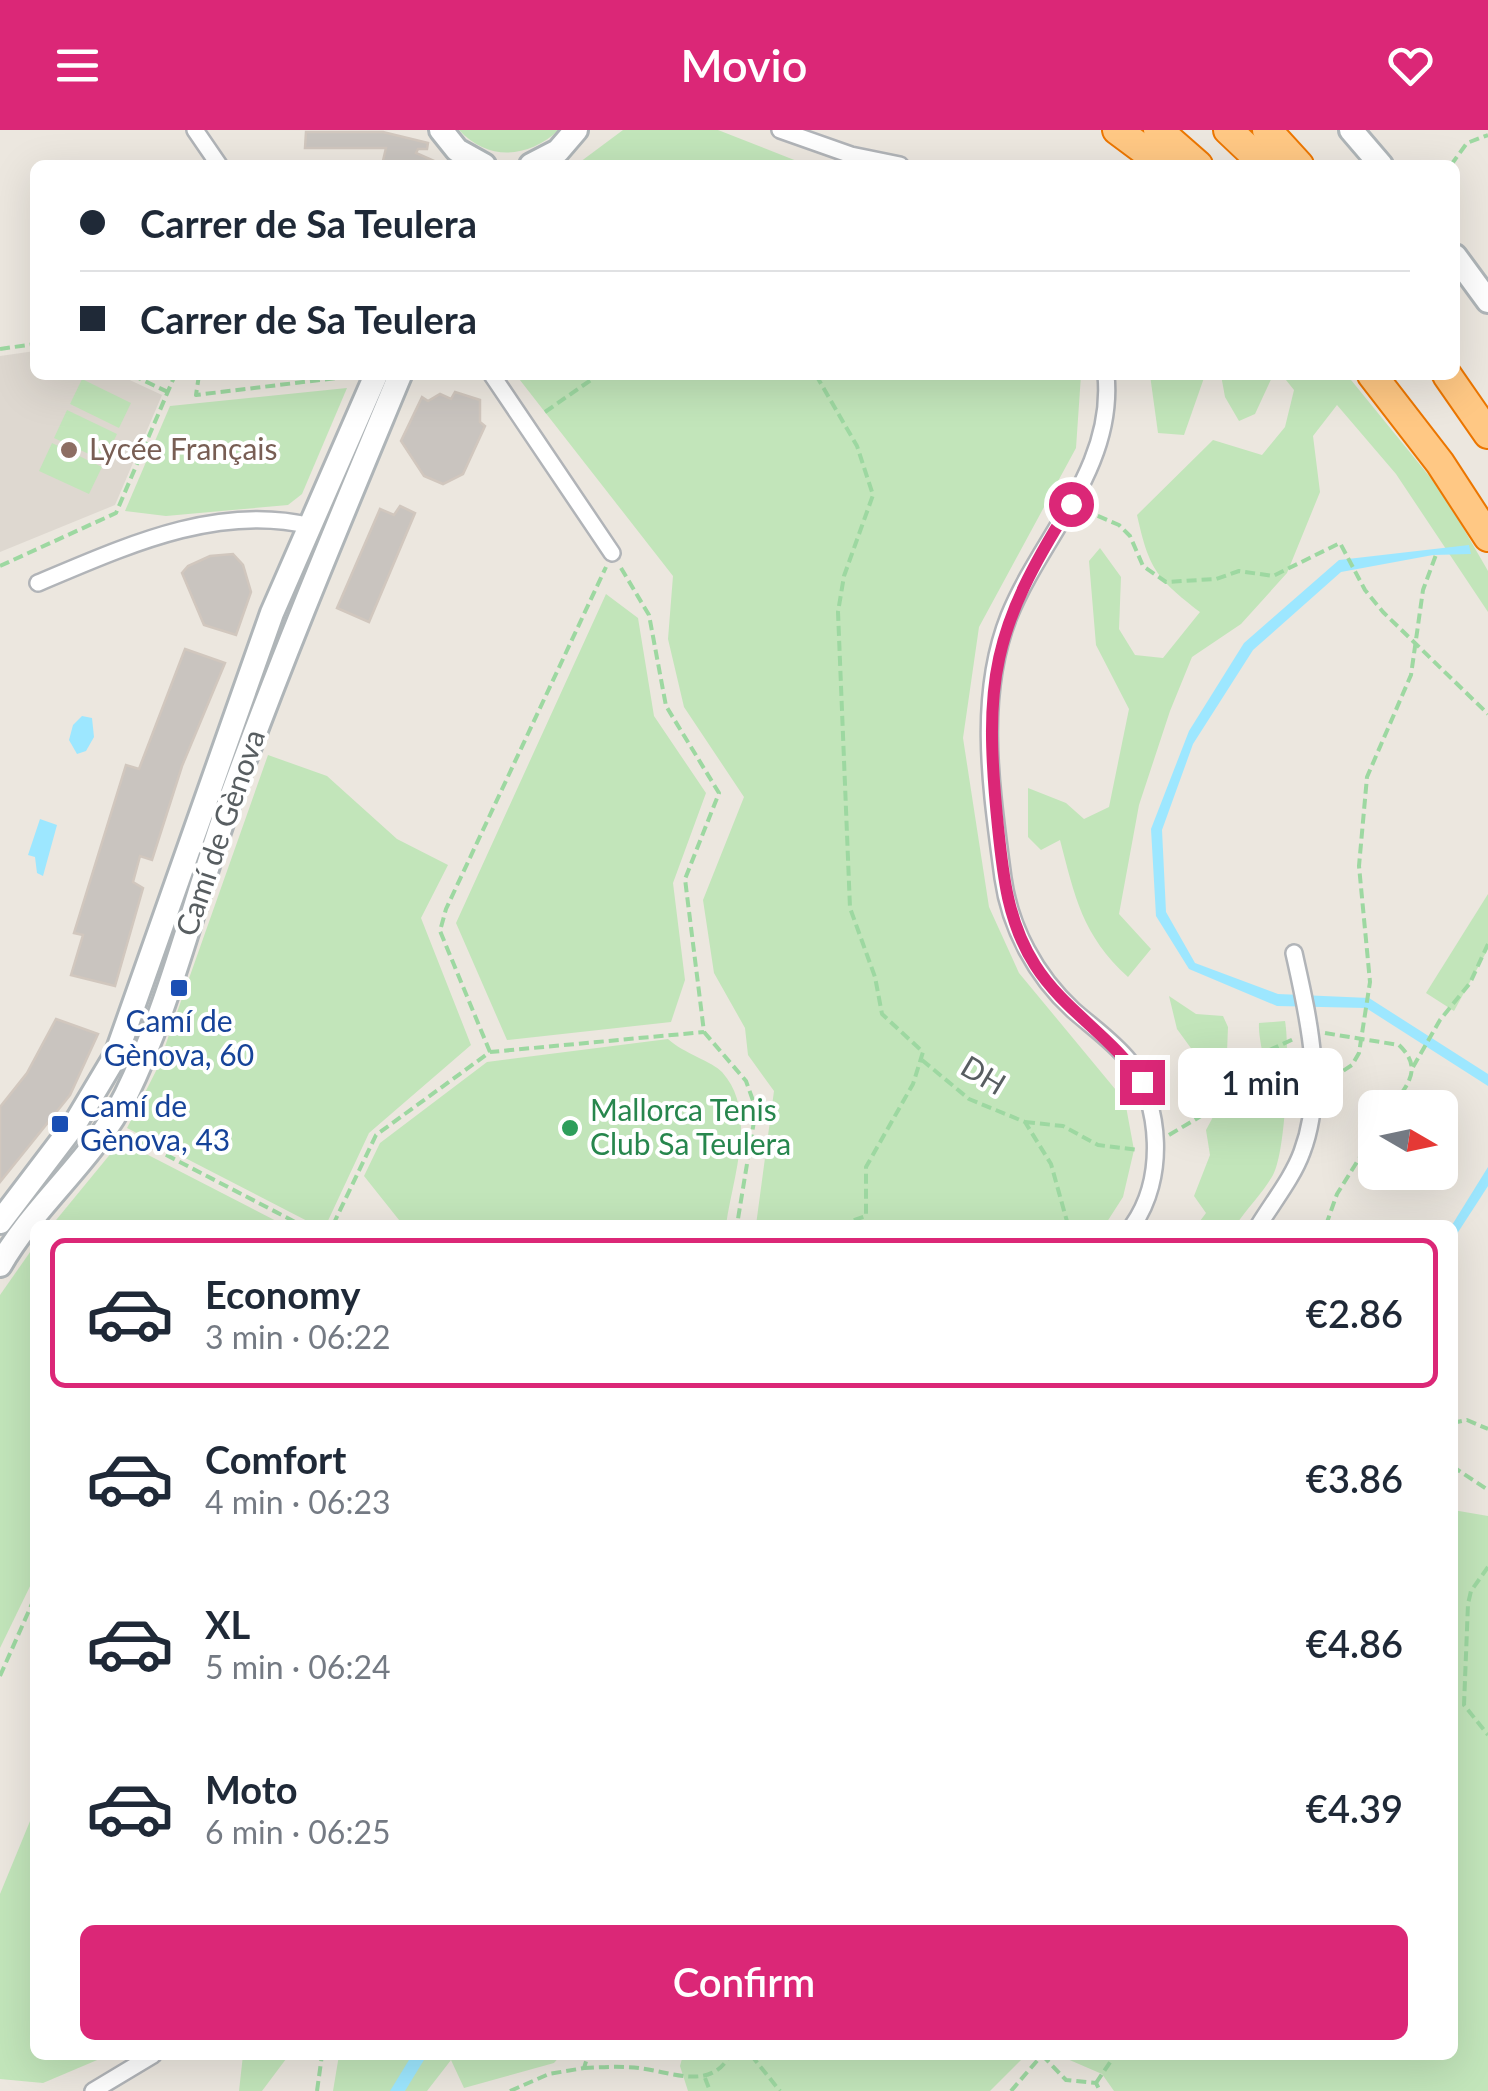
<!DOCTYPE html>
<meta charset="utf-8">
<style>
:root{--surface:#fff;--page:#f2f2f3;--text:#1f2937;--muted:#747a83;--line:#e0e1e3;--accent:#db2777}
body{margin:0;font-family:Lato,sans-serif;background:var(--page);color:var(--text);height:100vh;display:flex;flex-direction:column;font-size:38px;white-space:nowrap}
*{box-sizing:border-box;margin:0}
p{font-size:32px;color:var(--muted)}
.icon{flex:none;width:55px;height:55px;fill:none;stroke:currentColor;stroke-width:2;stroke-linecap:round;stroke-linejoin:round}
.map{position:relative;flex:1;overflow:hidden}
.drawer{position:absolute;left:30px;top:1090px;width:1428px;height:840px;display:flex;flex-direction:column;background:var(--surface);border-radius:15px;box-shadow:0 10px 40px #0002}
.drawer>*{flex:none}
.hud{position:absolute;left:30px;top:30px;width:1430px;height:220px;border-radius:15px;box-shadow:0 10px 40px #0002;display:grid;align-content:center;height:220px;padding:0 50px;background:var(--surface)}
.needle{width:65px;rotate:99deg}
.tools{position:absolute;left:1358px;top:960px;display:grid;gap:20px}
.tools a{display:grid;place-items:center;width:100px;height:100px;border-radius:15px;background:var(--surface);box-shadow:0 10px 40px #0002;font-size:50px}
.end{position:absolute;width:45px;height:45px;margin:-22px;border:12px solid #db2777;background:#fff;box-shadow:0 0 0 5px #fff}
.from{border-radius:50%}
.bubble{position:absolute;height:70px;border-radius:15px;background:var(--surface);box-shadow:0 10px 40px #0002;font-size:32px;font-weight:600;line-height:70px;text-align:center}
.hud b{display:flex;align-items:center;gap:35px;height:95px;font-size:38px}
.hud b+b{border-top:2px solid var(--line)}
.hud i{width:25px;height:25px;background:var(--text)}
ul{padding:18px 0 0;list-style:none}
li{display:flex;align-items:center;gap:30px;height:150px;margin:0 20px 15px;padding:0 30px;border:5px solid transparent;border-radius:15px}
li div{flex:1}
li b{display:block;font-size:38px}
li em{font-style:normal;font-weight:600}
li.current{border-color:var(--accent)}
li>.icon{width:90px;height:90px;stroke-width:1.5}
.primary-button{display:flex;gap:20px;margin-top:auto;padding:20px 50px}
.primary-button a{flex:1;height:115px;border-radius:15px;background:var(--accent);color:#fff;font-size:40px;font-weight:600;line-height:115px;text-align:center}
header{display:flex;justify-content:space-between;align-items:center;height:130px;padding:0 50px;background:var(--accent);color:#fff;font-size:45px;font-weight:600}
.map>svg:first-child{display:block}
.education{fill:#ded8d0}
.green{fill:#c2e5ba}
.water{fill:#9de7ff}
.building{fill:#c9c4bf;stroke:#d1c7be;stroke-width:2.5}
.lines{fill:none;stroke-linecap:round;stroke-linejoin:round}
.street-casing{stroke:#b1b4b8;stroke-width:20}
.secondary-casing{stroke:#afb5b8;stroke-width:28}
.highway-casing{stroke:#ec7600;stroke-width:32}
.path{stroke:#9dd8a1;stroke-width:4;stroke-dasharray:10 5;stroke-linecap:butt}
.street{stroke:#fff;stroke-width:15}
.secondary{stroke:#fff;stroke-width:22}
.highway{stroke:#ffc884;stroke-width:28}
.route{stroke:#db2777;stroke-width:12}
.education-dot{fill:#8d6e63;stroke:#fff;stroke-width:4}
.transit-dot{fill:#1a4fb4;stroke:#fff;stroke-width:4}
.leisure-dot{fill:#2e9e5b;stroke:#fff;stroke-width:4}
.labels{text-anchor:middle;stroke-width:8;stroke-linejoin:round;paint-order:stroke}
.education-label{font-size:30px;fill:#785e54;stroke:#fff;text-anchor:start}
.street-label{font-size:30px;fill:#585e61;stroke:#fff}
.transit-label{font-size:30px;fill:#164399;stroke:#fff}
.leisure-label{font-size:30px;fill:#27864d;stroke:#fff;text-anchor:start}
</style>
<header><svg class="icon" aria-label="menu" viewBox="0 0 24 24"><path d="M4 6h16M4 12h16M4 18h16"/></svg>Movio<svg class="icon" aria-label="heart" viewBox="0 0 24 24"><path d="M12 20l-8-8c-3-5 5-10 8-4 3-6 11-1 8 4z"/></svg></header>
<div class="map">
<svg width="1488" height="1961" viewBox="0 0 1488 1961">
<rect width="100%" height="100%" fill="#ece7df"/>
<polygon class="education" points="35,221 35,245 119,245 162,265 115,375 0,422 0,226"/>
<g class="green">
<path d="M 459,0 L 559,0 C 528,28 489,32 459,0 Z"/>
<polygon points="623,0 718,0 807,35 576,35"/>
<polygon points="516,245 1081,245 1076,318 979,497 963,608 989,777 1019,843 1125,971 1134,1020 1123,1067 1105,1095 756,1095 774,961 748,925 745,898 714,843 703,770 744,667 684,577 668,509 673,446"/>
<polygon points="1150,245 1205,245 1184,305 1158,303"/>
<polygon points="1221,245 1273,245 1255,284 1239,291 1225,267"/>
<path d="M 1282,245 L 1347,245 L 1443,363 L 1488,441 L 1488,482 L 1396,344 L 1337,275 L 1313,306 L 1320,362 L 1287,443 L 1241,494 L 1192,527 L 1170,581 L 1139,675 L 1119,784 L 1151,819 L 1128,847 C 1082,805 1075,767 1060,710 L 1041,720 L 1028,707 L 1028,658 L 1066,673 L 1084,689 L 1109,677 L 1129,579 L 1096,515 L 1089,431 L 1100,418 L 1121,447 L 1119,499 L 1135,525 L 1163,528 L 1200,482 C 1156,448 1149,439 1137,385 L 1213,310 L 1262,325 L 1285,297 L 1294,260 Z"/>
<polygon points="82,249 131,273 119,298 70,274"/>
<polygon points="347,258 302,364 288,375 166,386 125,381 170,276"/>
<polygon points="67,280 117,304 104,331 54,308"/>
<polygon points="52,313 102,337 89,364 39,341"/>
<polygon points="606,464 638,488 654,586 706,663 673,753 685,850 671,892 507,910 456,793"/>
<polygon points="268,625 327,646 397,709 448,735 421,788 471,915 369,1003 326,1095 315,1095 127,998 157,939"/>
<polygon points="1488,764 1488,819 1454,881 1426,863"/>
<path d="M 1169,866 L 1196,884 L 1223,886 L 1228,897 L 1227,922 L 1262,943 C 1266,928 1258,910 1259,893 L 1285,891 C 1290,918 1286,1021 1273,1045 C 1263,1063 1247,1078 1236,1095 L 1197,1095 L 1206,1083 L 1194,1066 L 1210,1025 L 1206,1000 L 1213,987 L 1193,921 L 1177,899 Z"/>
<path d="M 668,909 C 683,923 713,932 722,942 C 758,982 733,1046 726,1095 L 403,1095 L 364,1046 L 380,1013 L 487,932 Z"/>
<polygon points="121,1011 284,1095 52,1095"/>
<polygon points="35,1115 35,1446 0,1518 0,1165"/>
<polygon points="1453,1380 1488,1386 1488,1961 1114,1961 1102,1944 1058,1925 1452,1925"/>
<polygon points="35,1679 35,1925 109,1925 43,1953 0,1949 0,1764"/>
<polygon points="243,1925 289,1925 262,1961 239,1961"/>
<polygon points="339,1925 561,1925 554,1933 464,1958 451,1930 427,1961 333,1961"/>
<polygon points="683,1925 1026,1925 990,1961 688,1961 680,1936"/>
</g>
<g class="water">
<polygon points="1469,415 1471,424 1433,425 1341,442 1253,520 1193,614 1162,700 1166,782 1195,833 1278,864 1369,868 1488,944 1488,956 1366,878 1277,876 1189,839 1156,786 1151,699 1189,601 1244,513 1339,430"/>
<polygon points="82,586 92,588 94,607 86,621 77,624 69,610 73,595"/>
<polygon points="40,689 57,695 43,746 37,743 35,727 28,725"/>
<polygon points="1488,1037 1488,1056 1453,1110 1452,1095"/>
<polygon points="412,1925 427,1925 405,1961 390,1961"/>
</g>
<g class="building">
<polygon points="306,2 383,2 428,13 427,19 418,19 416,23 443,35 382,35 386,18 305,18"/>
<polygon points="455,262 480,270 480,292 485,296 463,344 443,354 424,346 401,311 422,267 428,271 440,264 451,269"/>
<polygon points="400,376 415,383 369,492 337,478 380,379 394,385"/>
<polygon points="233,424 243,435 251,462 236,505 204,495 182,443 188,436 210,426"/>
<polygon points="185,519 225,533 182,636 152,730 140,726 133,752 143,758 115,856 71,845 83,805 74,803 126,635 139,639"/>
<polygon points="56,889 98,904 70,965 0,1052 0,977 27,943"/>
</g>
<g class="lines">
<defs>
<g id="street">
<polyline points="195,0 219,35"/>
<polyline points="780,0 851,25 900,35"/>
<polyline points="492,245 612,423"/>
<path d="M 1106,245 C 1115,338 1042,405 1009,486 C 976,569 992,663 1003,748 C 1010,798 1036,846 1073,880 C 1091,896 1114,912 1129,931 C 1162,976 1165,1049 1133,1095"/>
<path d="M 38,453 C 124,417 217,373 311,396"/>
<path d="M 1259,1095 C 1273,1072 1293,1047 1302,1022 C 1326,959 1308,886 1294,823"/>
<polyline points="93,1961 153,1925"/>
</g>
<g id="secondary">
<polyline points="441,0 457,20 484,35"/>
<polyline points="1351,0 1381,35"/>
<polyline points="531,35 558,21 576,0"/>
<polyline points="1455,126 1488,171"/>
<polyline points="0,1092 76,992 116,925 272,483 376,245"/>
<path d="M 0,1135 C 35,1074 94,1029 126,965 C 171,873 194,770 229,673 C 281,529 341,387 400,245"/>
</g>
<g id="highway">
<polyline points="1117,0 1164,35"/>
<polyline points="1158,0 1198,35"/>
<polyline points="1228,0 1265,35"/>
<polyline points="1267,0 1299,35"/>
<polyline points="1372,245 1440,333 1488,407"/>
<polyline points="1447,245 1488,304"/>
</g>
</defs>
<use href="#street" class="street-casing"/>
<use href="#secondary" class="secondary-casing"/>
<use href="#highway" class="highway-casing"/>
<g class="path">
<polyline points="1451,35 1467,13 1488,5"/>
<polyline points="0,219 35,214"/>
<polyline points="132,245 170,263"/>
<polyline points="199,245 196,265 353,246"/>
<polyline points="816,245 857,316 873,365 844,446 838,482 850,778 875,847 882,884 923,922 913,954 866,1037 866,1086 840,1095"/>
<polyline points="545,282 598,245"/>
<polyline points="1084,380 1119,395 1130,406 1143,436 1166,452 1216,449 1239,441 1273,446 1340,413 1365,460 1383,482 1488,584"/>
<polyline points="0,436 116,383 175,245"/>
<polyline points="621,438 649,485 666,576 719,663 685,749 704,902"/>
<polyline points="704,902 746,951 756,979 737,1095"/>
<path d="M 1325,903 L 1399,915 C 1424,939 1407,955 1391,978"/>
<polyline points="490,922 440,801 446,779 606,437"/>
<polyline points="922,930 969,969 1025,992 1051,1034 1068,1095"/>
<polyline points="1413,937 1440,890 1470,853 1488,814"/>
<polyline points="1331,949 1352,935 1359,923 1370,852 1359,736 1367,647 1411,545 1423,460 1437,422"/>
<polyline points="1025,992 1063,996 1098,1015 1138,1020"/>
<polyline points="126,1004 301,1095"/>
<polyline points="1169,1005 1223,973 1254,927 1296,908"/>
<polyline points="333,1095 376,1005 490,922 704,902"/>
<polyline points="1326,1095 1337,1064 1375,1003"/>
<polyline points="1452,1293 1467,1290 1488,1299"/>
<polyline points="1452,1336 1488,1360"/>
<polyline points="1488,1437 1471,1461 1468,1474 1464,1575 1488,1605"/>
<polyline points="0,1546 35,1467"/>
<polyline points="751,1925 780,1961"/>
<polyline points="1042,1925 1066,1950 1096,1953 1100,1961"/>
<path d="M 584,1938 C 602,1937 621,1936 639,1938 C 672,1942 711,1961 730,1925"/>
<polyline points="705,1948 710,1961"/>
<polyline points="1096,1953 1115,1925"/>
<polyline points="317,1961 322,1925"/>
<polyline points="510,1961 549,1944 584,1938 588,1925"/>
<polyline points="1011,1961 1042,1925"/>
</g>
<use href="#street" class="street"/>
<use href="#secondary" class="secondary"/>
<use href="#highway" class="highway"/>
</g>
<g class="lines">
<path class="route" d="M 1071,374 C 992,499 983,551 998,697 C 1003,746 1008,793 1035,835 C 1064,881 1113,907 1142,952"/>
</g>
<circle class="education-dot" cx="69" cy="320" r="10"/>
<g class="transit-dot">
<rect x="169" y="848" width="20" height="20" rx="5"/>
<rect x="50" y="984" width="20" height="20" rx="5"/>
</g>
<circle class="leisure-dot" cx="570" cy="998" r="10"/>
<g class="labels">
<g class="education-label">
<text x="89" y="330">Lycée Français</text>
</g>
<g class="street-label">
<text transform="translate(221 703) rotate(-71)" y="10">Camí de Gènova</text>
<text transform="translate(983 946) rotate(31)" y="10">DH</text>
</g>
<g class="transit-label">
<text x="179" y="902">Camí de<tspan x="179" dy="34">Gènova, 60</tspan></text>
<text x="80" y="987" text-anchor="start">Camí de<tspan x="80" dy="34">Gènova, 43</tspan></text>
</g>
<g class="leisure-label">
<text x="590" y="991">Mallorca Tenis<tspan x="590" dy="34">Club Sa Teulera</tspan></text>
</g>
</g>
</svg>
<div class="tools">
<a><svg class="needle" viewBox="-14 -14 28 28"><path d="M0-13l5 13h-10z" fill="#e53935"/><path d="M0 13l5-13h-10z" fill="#747a83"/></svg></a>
</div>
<i class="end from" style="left:1071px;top:374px"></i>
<i class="end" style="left:1142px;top:952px"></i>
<div class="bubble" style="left:1178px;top:918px;width:165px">1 min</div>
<div class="hud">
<b><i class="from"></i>Carrer de Sa Teulera</b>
<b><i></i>Carrer de Sa Teulera</b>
</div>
<section class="drawer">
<ul>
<li class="current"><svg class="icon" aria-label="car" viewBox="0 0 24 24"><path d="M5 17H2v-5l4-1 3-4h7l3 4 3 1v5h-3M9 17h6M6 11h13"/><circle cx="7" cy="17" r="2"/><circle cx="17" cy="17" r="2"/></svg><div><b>Economy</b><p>3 min · 06:22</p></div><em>€2.86</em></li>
<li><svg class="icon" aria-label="car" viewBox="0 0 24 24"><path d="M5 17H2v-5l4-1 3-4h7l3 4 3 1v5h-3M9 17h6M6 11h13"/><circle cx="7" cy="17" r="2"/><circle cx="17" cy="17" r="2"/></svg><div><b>Comfort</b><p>4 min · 06:23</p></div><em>€3.86</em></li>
<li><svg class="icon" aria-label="car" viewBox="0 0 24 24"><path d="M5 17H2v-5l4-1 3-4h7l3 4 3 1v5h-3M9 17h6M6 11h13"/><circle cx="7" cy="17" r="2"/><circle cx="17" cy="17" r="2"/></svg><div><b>XL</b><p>5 min · 06:24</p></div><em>€4.86</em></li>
<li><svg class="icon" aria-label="car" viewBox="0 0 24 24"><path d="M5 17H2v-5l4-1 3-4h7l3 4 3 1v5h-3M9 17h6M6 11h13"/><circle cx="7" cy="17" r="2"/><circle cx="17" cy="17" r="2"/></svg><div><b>Moto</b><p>6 min · 06:25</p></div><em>€4.39</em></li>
</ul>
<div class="primary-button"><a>Confirm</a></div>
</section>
</div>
